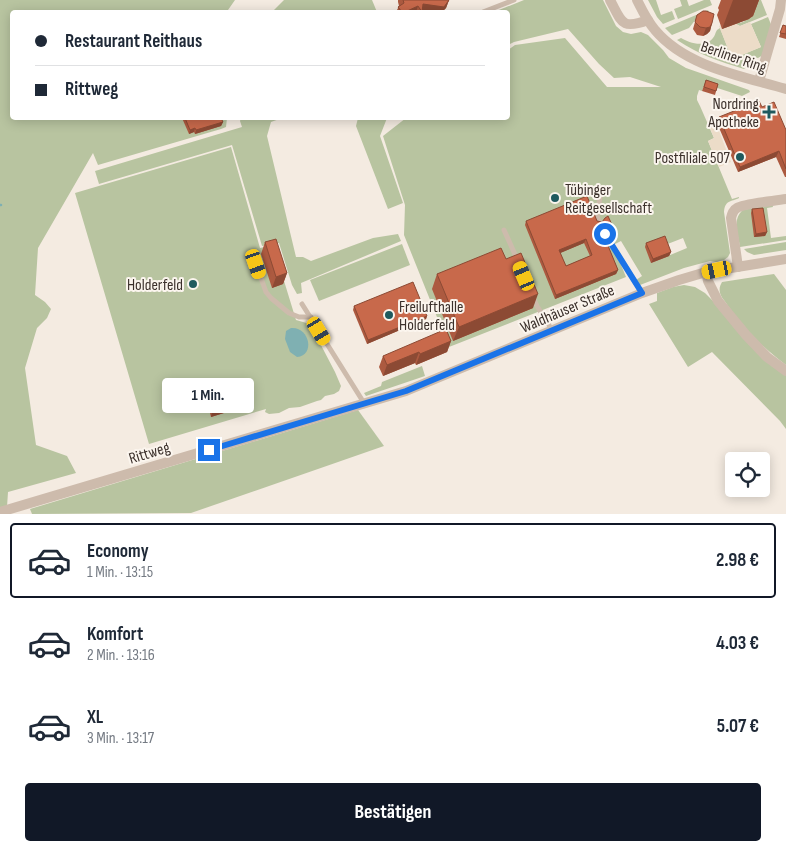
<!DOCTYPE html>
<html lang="de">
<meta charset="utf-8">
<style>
:root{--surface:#fff;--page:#f6f6f7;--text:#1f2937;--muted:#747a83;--line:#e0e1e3;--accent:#111827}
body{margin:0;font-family:"Sofia Sans Condensed",sans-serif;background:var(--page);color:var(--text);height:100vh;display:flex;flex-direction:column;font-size:19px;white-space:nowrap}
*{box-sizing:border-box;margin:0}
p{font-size:16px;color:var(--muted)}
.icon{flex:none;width:28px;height:28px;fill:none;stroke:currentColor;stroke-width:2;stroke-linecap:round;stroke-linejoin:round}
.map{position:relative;height:514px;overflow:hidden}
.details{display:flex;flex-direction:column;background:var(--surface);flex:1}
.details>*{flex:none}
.hud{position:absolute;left:10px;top:10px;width:500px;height:110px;border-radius:5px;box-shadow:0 2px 12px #0003;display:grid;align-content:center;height:110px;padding:0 25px;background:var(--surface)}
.fabs{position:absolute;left:725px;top:452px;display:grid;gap:10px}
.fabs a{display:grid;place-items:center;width:45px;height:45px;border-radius:5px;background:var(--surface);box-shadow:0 2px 12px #0003;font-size:25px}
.end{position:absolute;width:22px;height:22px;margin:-11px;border:6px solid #1a73e8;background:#fff;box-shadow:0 0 0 2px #fff}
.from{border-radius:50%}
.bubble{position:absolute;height:35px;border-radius:5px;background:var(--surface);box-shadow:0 2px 12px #0003;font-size:16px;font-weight:700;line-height:35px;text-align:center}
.car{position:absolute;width:15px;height:30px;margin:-15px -8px;border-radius:6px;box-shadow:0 0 4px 1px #0007;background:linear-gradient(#f5c518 24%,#345 0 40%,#f5c518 0 76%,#345 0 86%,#f5c518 0)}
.hud b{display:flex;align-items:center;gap:18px;height:48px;font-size:19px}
.hud b+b{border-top:1px solid var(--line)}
.hud i{width:12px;height:12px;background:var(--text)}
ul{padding:9px 0 0;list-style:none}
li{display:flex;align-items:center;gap:15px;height:75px;margin:0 10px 8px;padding:0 15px;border:2px solid transparent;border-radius:5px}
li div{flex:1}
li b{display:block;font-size:19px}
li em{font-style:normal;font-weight:700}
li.active{border-color:var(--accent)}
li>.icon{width:45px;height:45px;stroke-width:1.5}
.button{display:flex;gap:10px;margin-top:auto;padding:10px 25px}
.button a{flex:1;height:58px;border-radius:5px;background:var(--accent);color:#fff;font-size:20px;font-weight:700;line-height:58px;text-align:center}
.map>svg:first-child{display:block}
.green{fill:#b8c4a0;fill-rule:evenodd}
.plaza{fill:#ecdcc8}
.water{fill:#7fb0b2}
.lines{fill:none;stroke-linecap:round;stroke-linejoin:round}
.stream{stroke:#7fb0b2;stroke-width:2.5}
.lane{stroke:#cdbbac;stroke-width:5}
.street{stroke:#cdbbac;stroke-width:10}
.wall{fill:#ac5a40;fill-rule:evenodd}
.shaded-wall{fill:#8c4a34}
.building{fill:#c8694b;stroke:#8c4a34;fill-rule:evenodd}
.route{stroke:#1a73e8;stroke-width:6}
.poi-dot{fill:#1f5a5e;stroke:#fbf5ee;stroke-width:2}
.labels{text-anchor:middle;stroke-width:4;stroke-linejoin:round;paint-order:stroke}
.street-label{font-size:16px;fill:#3b302b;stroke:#fbf5ee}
.poi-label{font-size:16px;fill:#3b302b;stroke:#fbf5ee;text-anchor:end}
</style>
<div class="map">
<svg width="786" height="514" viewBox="0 0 786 514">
<rect width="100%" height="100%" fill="#f4ebe1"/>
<g class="green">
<polygon points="0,0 235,0 228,10 224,12 12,12 12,118 227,118 226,127 221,129 98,165 93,153 38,248 35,295 45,302 51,309 47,318 37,328 25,368 36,445 67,456 76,473 8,492 7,507 0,513"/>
<polygon points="284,0 372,0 377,12 272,12"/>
<path d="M 524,0 L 603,0 L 616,26 L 623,32 L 631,34 L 641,32 L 648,35 L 663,50 L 669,58 L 686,68 L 749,90 L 750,92 L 742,96 L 705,84 L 702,91 L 699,90 L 697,96 L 697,100 L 700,106 L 714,138 L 708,141 L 732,199 L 739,197 L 739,198 C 731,202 725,200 724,212 L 730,253 L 728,257 L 724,260 L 716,262 L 710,261 L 684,268 L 640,285 L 638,284 L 636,280 L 642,276 L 621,241 L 613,245 L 626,277 L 449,347 L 404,235 L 405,205 L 383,136 L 406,118 L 508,118 L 508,50 L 515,45 L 565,38 L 607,87 L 661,87 L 630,77 L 614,78 L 599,64 L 568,29 L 514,42 L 508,45 L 508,12 L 494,12 ZM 683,238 L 687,248 L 651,263 L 665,245 Z"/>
<polygon points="648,0 656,0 661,15 672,11 675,19 663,24 657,17"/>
<polygon points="680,0 687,0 689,6 704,0 710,0 712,5 678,19 674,9 682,6"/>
<polygon points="752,0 761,0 767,15 740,26 734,23 739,22 740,23 745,21"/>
<polygon points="708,10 712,19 696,19 689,28 672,35 665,28"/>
<path d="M 768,17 L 772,27 L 763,55 L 758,58 L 752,57 L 750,58 L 746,67 L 744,69 C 718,61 700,55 677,40 L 681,38 C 689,43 705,48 713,38 C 715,36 715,33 717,30 L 720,28 L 732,59 L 761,47 L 751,24 Z"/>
<polygon points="241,118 282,118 271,122 267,136 296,257 303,257 311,261 373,238 398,234 401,241 301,283 302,293 297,294 292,285 279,243 262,246 232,145 99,184 95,171 242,127 240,121"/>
<polygon points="358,118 387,118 380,136 403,203 388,209 356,126"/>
<polygon points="231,147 260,248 273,245 296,320 310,324 335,372 341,386 339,391 334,394 325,396 321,400 317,401 300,407 289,408 279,413 269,414 265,412 266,409 149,444 75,193"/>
<path d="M 772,204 L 773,207 L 767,208 L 771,238 L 786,236 L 786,240 L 740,247 C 738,234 732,219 743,210 Z"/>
<polygon points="786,242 786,250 754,255 747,252 744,249"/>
<polygon points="402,244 410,265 319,301 310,280"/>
<path d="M 774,274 L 786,290 L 786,365 C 763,348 742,327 726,303 C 724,300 721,297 720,293 C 719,288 720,286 722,282 Z"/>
<polygon points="684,285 695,287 705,293 786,374 786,429 780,421 712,352 688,367 649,304 657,301 657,293 673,287"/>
<polygon points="422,366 425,376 366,396 364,393 381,386 382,382"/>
<polygon points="358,410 384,446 191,513 32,514 30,509"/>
</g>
<g class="plaza">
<polygon points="730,21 740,26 750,22 761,47 732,59 719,26"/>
<polygon points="715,117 716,123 731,162 719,167 708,141 714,138 707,121"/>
</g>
<path class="water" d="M 291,328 C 309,326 316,355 297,357 L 290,352 L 285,339 L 286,331 Z"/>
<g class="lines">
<polyline class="stream" points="0,205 1,205"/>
<g class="lane">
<polyline points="483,12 514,0"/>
<polyline points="599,222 597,216 601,190"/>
<polyline points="504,230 518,261"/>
<polyline points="605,234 642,293"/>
<polyline points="256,264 266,292 271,298 289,313 299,317 311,317"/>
<polyline points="533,297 537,306 552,330"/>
<polyline points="302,304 364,403"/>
</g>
<g class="street">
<path d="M 610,0 C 622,22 621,30 648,20"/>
<path d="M 637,0 C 642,10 647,21 655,30 C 686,67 742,76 786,89"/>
<polyline points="759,81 780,9 781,0"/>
<path d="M 738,267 L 731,218 C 732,214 733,210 737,208 C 744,203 776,201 786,199"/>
<polyline points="706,272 708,281 718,301 746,335 767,357 786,371"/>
<polyline points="0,512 406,391 642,293 679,280 706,272 786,259"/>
</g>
</g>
<g class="wall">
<polygon points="398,0 449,0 446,8 442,12 396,12 399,6 398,2"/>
<polygon points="721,0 759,0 753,16 750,18 749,19 722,29 717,15 719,10 718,8"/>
<polygon points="697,15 712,23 710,31 707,34 703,36 697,35 693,29"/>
<polygon points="783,25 786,26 786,39 779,37"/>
<polygon points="706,80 718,84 715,95 702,91"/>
<polygon points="719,117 786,130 786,177 785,177 776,157 738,172 717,123"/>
<polygon points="182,118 205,118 205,119 223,122 221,126 195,134 194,132 189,134"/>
<polygon points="752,209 767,232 765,236 754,237 751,213"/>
<path d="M 526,221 L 597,221 L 602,222 L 613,227 L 611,231 L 609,232 L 607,230 L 603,230 L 602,231 L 618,270 L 616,274 L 555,299 L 525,225 ZM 584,243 L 590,256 L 566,266 L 560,253 Z"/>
<polygon points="265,242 287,273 283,284 272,288 261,254"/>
<polygon points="646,243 671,252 669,256 651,263 645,247"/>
<polygon points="506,259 533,308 453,341 432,289 437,274"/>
<polygon points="354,306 427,316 426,319 367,344 353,310"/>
<polygon points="451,341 447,352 416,365 415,363 383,376 379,367 383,356"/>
<polygon points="210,406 228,408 227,412 211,417 209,409"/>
</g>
<g class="shaded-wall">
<polygon points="449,0 446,8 442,12 422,12 423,4"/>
<polygon points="733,0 759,0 753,16 750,18 749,19 722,29"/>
<polygon points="418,6 416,12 405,12"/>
<polygon points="712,23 710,31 707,34 703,36 706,28"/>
<polygon points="223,122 221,126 195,134 196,130"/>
<polygon points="195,128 194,132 189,134 190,130"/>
<polygon points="779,151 776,157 738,172 740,167"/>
<polygon points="604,226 608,226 607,230 603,230 601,232 602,229"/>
<polygon points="767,232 765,236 754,237 756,234"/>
<polygon points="586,239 584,243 558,254 559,250"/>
<polygon points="671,252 669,256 651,263 653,259"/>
<polygon points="618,270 616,274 555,299 556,295"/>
<polygon points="287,273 283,284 272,288 276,277"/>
<polygon points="538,294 533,308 453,341 459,327"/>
<polygon points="427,316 426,319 367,344 368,340"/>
<polygon points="451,341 447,352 416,365 420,354"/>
<polygon points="419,352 415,363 383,376 387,365"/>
<polygon points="228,408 227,412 211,417 212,413"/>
</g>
<g class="building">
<polygon points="403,0 449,0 444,7 423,4 422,12 418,6 405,12 402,12 398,7 404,3"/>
<polygon points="703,11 706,11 714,14 712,23 710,27 706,28 700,27 695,22 697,15"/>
<polygon points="783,25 786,26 786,34 780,33"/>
<polygon points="706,80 718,84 716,91 704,87"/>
<polygon points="759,101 762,107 774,102 786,130 786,169 779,151 740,167 719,117"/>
<polygon points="185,118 205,118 205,119 209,118 221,118 223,122 196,130 195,128 190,130"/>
<path d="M 587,196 L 597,221 L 602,222 L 605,218 L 608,216 L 613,227 L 610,228 L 608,226 L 604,226 L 602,229 L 602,231 L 618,270 L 556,295 L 526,221 ZM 586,239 L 592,255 L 566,266 L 559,250 Z"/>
<polygon points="763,208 767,232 756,234 752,209"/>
<polygon points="665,236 671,252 653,259 646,243"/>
<polygon points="276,239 287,273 276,277 265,242"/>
<polygon points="501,248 506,259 521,253 538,294 459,327 437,274"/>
<polygon points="413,282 427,316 368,340 354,306"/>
<polygon points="446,329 451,341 420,354 419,352 387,365 383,356"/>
<polygon points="226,401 228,408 212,413 210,406"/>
</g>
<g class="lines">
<polyline class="route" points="209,450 406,391 642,293 605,234"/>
</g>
<g class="poi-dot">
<path d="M766.5 104.5h5v5h5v5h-5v5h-5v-5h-5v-5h5z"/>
<circle cx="740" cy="157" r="5"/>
<circle cx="555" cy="198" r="5"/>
<circle cx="193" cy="284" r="5"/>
<circle cx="389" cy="315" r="5"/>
</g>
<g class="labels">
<g class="street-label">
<text transform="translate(734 56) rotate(19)" y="6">Berliner Ring</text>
<text transform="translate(567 308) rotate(-23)" y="6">Waldhäuser Straße</text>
<text transform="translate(149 452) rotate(-17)" y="6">Rittweg</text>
</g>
<g class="poi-label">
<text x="759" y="109">Nordring<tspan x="759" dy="18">Apotheke</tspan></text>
<text x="730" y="163">Postfiliale 507</text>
<text x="565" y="195" text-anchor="start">Tübinger<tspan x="565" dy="18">Reitgesellschaft</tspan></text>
<text x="183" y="290">Holderfeld</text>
<text x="399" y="312" text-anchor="start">Freilufthalle<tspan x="399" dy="18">Holderfeld</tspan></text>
</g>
</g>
</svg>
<div class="fabs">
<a><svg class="icon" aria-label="locate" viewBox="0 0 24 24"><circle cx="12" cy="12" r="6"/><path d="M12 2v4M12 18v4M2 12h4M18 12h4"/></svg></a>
</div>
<i class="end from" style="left:605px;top:234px"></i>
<i class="end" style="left:209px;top:450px"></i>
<div class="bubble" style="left:162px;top:378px;width:92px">1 Min.</div>
<i class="car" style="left:256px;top:264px;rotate:161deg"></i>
<i class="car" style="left:717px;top:270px;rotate:258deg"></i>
<i class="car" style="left:524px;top:276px;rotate:337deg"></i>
<i class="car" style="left:319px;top:331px;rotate:149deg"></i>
<div class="hud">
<b><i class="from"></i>Restaurant Reithaus</b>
<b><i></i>Rittweg</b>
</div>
</div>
<section class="details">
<ul>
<li class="active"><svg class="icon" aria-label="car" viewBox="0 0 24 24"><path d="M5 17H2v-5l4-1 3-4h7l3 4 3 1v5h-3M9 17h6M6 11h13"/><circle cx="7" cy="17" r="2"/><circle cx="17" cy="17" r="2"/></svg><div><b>Economy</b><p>1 Min. · 13:15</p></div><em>2.98 €</em></li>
<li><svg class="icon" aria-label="car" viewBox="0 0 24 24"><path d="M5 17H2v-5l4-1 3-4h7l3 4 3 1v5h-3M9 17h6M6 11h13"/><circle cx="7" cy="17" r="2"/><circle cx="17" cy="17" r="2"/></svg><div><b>Komfort</b><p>2 Min. · 13:16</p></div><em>4.03 €</em></li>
<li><svg class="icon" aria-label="car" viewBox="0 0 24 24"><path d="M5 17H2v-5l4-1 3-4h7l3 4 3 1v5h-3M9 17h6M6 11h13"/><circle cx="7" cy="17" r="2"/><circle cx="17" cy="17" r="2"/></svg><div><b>XL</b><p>3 Min. · 13:17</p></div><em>5.07 €</em></li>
</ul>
<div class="button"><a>Bestätigen</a></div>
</section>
